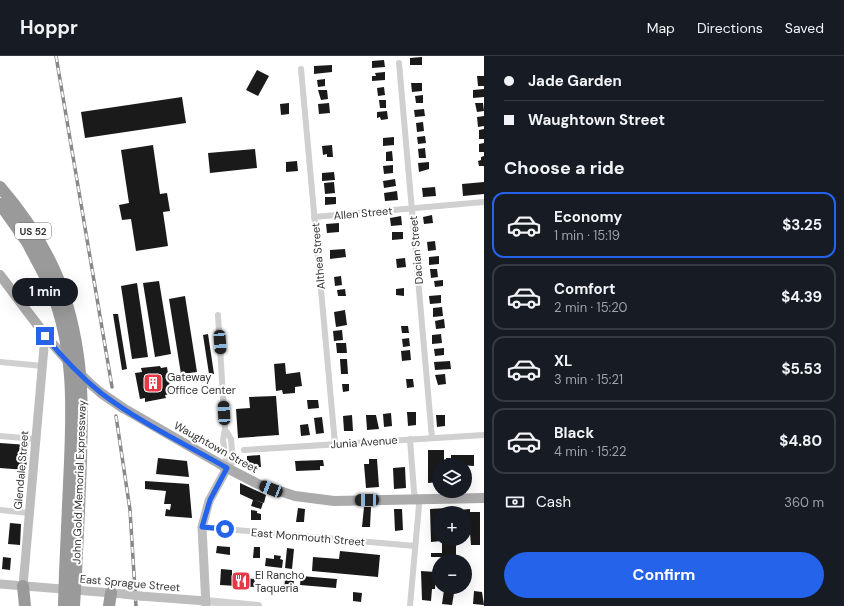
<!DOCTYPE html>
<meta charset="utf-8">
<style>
:root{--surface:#171b24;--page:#20242c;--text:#f1f3f6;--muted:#9ea1a6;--line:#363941;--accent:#2563eb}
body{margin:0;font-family:"DM Sans",sans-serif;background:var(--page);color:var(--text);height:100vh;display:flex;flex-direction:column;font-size:15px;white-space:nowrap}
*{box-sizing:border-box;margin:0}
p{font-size:13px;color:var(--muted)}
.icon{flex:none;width:22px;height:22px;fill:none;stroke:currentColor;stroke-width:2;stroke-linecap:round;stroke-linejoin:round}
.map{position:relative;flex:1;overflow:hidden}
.sheet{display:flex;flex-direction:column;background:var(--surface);width:360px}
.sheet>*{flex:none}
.banner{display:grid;align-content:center;height:88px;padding:0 20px;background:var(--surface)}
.tools{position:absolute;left:432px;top:402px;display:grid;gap:8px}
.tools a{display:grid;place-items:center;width:40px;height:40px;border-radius:50%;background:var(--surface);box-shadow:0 4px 16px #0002;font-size:20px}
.end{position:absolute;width:18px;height:18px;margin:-9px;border:5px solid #2563eb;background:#fff;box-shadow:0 0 0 2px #fff}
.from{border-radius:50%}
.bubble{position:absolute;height:28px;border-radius:14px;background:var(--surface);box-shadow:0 4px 16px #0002;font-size:13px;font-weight:700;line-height:28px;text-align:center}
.car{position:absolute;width:12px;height:24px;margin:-12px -6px;border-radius:5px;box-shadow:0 0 3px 1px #0007;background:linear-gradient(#222 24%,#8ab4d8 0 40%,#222 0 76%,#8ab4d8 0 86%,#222 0)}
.banner b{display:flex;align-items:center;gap:14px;height:38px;font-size:15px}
.banner b+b{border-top:1px solid var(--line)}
.banner i{width:10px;height:10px;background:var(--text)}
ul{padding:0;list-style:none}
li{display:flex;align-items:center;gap:12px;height:66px;margin:0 8px 6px;padding:0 12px;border:2px solid var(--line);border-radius:12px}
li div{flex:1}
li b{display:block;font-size:15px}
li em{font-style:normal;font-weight:700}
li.current{border-color:var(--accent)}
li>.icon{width:36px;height:36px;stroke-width:1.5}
h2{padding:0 20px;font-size:18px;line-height:48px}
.pay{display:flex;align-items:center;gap:10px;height:44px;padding:0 20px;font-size:15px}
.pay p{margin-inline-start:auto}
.cta{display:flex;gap:8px;margin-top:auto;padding:8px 20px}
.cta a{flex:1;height:46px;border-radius:24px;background:var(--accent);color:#fff;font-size:16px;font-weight:700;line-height:46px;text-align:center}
header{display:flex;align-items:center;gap:24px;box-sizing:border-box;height:56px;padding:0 20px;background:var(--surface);border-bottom:1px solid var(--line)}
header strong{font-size:19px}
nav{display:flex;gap:22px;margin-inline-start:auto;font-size:14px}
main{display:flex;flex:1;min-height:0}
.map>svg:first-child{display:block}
.building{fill:#1a1a1a}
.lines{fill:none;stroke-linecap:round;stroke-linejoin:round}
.minor{stroke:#d0d0d0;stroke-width:6}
.tertiary{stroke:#d0d0d0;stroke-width:8}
.secondary{stroke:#bdbdbd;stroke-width:9}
.primary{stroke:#ababab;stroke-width:10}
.motorway{stroke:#9a9a9a;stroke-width:12}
.rail-casing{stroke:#888;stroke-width:3.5}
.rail{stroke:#fff;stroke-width:2;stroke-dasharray:6;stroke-linecap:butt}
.secondary-bridge{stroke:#bdbdbd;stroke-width:9}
.primary-bridge{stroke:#ababab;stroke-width:10}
.motorway-bridge{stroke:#9a9a9a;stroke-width:12}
.route{stroke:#2563eb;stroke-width:5}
.labels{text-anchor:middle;stroke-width:4;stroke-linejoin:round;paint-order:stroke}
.shield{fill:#fff;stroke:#707070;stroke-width:1}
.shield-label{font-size:10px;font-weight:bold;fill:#333}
.street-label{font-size:11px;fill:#333;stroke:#fff}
.poi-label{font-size:11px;fill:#333;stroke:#fff;text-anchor:start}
</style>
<header>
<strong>Hoppr</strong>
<nav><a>Map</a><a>Directions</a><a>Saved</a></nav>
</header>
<main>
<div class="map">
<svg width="484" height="550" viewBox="0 0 484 550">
<rect width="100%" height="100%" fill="#fff"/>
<g class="building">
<polygon points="422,1 422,9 410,9 410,2"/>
<polygon points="384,4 385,11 372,12 372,5"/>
<polygon points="332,9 332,16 314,18 314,10"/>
<polygon points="257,14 269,20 258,40 246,34"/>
<polygon points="385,16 385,24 372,25 372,20 376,20 375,17"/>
<polygon points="477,20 484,20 484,30 478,30"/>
<polygon points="325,23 325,30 318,31 317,24"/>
<polygon points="411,27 422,27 422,35 412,36"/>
<polygon points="384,31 385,39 378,40 377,32"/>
<polygon points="484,33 484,41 473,42 473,34"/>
<polygon points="318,34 327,34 328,43 321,44"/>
<polygon points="423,39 423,47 416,47 415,40"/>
<polygon points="182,41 186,67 85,82 81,56"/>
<polygon points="379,44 386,44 386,52 380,52"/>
<polygon points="289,47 289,58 281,59 280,48"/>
<polygon points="329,47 330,57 319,58 318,48"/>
<polygon points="475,47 483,47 484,55 477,56"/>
<polygon points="424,53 425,60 415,61 414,54"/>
<polygon points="387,55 388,63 381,64 380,61 377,62 377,56"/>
<polygon points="484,60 484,70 478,71 477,61"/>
<polygon points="423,66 424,75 417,76 416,67"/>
<polygon points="484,73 484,83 479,83 479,74"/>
<polygon points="425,80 426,87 418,88 417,81"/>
<polygon points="394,81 394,89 383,90 383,82"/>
<polygon points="484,87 484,96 479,96 479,88"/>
<polygon points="153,89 160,138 167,137 170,155 163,156 168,190 136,195 131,163 122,164 119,149 129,147 121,94"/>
<polygon points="332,89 333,101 327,101 327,98 323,99 322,90"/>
<polygon points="425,92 426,102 419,102 418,93"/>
<polygon points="255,93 257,112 210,117 208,97"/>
<polygon points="392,95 393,105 386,105 386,96"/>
<polygon points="484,100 484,110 479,110 478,105 481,104 481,101"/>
<polygon points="297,105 298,115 286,116 286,106"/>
<polygon points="429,106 429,113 419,116 418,107"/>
<polygon points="393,109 393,117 384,118 383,110"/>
<polygon points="334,116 335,124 322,125 322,117"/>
<polygon points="395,123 396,130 384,132 383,125"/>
<polygon points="334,126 335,137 325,138 324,127"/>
<polygon points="484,126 484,138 463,140 462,128"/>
<polygon points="435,131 436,140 423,141 422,132"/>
<polygon points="397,135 398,144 385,145 384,137"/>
<polygon points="325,141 336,141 336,148 325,149"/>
<polygon points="432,159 433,167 424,168 423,161"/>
<polygon points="401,160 402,169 391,170 390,162"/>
<polygon points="339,167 339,176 327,177 326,168"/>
<polygon points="392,176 403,176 403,183 392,184"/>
<polygon points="435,185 436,194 428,195 427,186"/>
<polygon points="345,193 346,201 330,203 330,194"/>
<polygon points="439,200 439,208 429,209 429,201"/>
<polygon points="405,202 406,211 397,212 396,203"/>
<polygon points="430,213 437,213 438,221 431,222"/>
<polygon points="341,220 342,229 335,230 334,221"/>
<polygon points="443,224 443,230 435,231 434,225"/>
<polygon points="159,225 171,298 155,301 143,227"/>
<polygon points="137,227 148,301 132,303 121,230"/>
<polygon points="404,232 404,240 396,239 396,233"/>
<polygon points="345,233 346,240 338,240 337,234"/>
<polygon points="441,239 441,247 430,248 429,240"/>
<polygon points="185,240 197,316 181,318 169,243"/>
<polygon points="442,251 443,260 433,261 433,252"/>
<polygon points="345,254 347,269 336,271 334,256"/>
<polygon points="113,258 118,258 127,313 122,314"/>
<polygon points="444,263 445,272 436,273 435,265"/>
<polygon points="401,270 408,270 409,277 402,277"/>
<polygon points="342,274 343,284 334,285 333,275"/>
<polygon points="208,278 214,318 209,318 203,279"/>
<polygon points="441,278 442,287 432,288 432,279"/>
<polygon points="409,282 410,290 403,291 402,283"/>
<polygon points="336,287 346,287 347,297 337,297"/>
<polygon points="444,292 444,299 435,300 434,293"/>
<polygon points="410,294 411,304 402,305 401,295"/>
<polygon points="340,303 347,303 348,318 341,318"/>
<polygon points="450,305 451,313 435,314 434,306"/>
<polygon points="285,307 286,318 300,316 302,330 295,331 295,337 283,338 282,334 276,335 274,308"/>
<polygon points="160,310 161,312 167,311 171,338 165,339 166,342 145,346 145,342 140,343 135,317 142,316 141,312"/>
<polygon points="445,318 446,328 438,329 435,319"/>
<polygon points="406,323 413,323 414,331 407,332"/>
<polygon points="342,328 349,328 349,335 343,336"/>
<polygon points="276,340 279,379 238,382 236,353 250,352 249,341"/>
<polygon points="307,344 318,344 319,352 308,353"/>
<polygon points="407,356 416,356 416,369 408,370"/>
<polygon points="391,357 392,370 384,371 383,358"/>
<polygon points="352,359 353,375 344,375 343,360"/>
<polygon points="366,359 376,359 379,373 367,374"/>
<polygon points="436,359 445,359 445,370 437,371"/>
<polygon points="322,361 324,377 316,378 314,362"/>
<polygon points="308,368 310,379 301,380 300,369"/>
<polygon points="0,387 28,389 26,414 0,412"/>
<polygon points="428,394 444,394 444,409 439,409 439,426 428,427"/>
<polygon points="260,399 261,411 252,411 247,404 247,400"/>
<polygon points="451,399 474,399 474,410 446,408 446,402 451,402"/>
<polygon points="158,402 187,405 189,421 156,418"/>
<polygon points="369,403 377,403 379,431 366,432 364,408 369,408"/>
<polygon points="323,404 324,410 320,410 320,414 296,415 295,405"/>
<polygon points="405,411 406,432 394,433 393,412"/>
<polygon points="145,425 189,428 192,462 165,460 166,453 170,454 171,448 164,448 166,435 145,433"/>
<polygon points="240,427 266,439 264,447 254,444 263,447 261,453 251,450 253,444 240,438"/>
<polygon points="364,451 371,451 370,471 362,471"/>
<polygon points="298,452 305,453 304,466 296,466"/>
<polygon points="447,452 447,455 470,453 470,456 480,456 480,489 471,489 470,477 465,477 465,457 439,457 439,483 456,483 456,501 431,501 431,497 442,497 442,485 431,486 430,453"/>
<polygon points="394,453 402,453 403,474 395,475"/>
<polygon points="251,454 257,455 257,457 261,458 261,464 251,464"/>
<polygon points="10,467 21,468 20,489 8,488"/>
<polygon points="217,490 230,491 230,499 216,497"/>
<polygon points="254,491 260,491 260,502 253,502"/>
<polygon points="287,492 294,493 292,513 285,512"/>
<polygon points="340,495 380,499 378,521 312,515 313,501 339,503"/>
<polygon points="274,499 281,500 280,503 283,504 282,512 265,510 266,502 274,503"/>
<polygon points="3,501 11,502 10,514 2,513"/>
<polygon points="221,513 232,514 232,521 255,523 254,531 220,529"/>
<polygon points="421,515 436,516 435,533 432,533 431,545 422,544"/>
<polygon points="301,520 337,523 336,532 300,529"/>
<polygon points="285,522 294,525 292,537 284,537"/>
<polygon points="444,534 454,537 452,549 442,548"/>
<polygon points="474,535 482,536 484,549 473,548"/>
<polygon points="353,536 362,537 361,546 353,545"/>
</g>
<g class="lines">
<g class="minor">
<polyline points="399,7 432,382"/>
<polyline points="301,13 335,388"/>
<polyline points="314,161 484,146"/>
<polyline points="218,259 225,373 223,384 227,412 233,406 231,383 225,373"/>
<polyline points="0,306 43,310"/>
<polyline points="0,380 36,383"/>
<polyline points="244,394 484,379"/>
<polyline points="0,454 29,457"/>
<polyline points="202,471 415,490"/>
<polyline points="410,550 419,449 414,436 410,383"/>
</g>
<polyline class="tertiary" points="206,545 258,550"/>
<g class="secondary">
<polyline points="0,528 124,538"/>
<polyline points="23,530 45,280"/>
<polyline points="140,540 206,545"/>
<polyline points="206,550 202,471 209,445 227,412"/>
</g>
<g class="primary">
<path d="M 0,219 C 32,261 60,303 101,337"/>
<polyline points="123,352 227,412 258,428 295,440 334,445 484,442"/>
</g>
<g class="motorway">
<path d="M 0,131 C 24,159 45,190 59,225"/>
<polyline points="0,148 27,186 46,222"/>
<polyline points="65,517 68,450"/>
<polyline points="76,518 79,455"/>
<polyline points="23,530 25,550"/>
<polyline points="109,550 111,537"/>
</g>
<defs>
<g id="rail">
<polyline points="56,0 112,331"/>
<polyline points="116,360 130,454 136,550"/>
</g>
</defs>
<use href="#rail" class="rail-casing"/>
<use href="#rail" class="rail"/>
<polyline class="secondary-bridge" points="124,538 140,540"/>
<polyline class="primary-bridge" points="101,337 123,352"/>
<g class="motorway-bridge">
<path d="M 46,222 C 80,294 71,374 68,450"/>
<path d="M 59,225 C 89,303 82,373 79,455"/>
<polyline points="64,549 65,517"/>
<polyline points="74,550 76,518"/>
</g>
</g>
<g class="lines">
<path class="route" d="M 45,280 C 62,301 80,320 101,337 C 139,366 185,388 227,412 L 210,444 L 202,471 L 225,473"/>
</g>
<defs>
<symbol id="building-square" viewBox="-11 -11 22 22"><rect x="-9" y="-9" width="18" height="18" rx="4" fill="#e63946" stroke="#fff"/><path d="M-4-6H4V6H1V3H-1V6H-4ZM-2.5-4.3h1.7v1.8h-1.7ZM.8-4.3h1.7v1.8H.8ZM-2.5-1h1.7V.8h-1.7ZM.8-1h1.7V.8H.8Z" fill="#fff"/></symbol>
<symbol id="restaurant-square" viewBox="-11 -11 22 22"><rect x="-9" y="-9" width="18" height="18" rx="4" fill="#e63946" stroke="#fff"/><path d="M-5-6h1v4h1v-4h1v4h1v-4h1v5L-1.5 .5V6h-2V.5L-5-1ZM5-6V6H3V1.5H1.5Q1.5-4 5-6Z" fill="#fff"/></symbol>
</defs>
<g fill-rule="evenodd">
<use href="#building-square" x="142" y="316" width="22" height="22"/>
<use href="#restaurant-square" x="230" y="514" width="22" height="22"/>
</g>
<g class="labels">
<rect class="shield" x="15" y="167" width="36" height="16" rx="3"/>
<g class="shield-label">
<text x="33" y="179">US 52</text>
</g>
<g class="street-label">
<text transform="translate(363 157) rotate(-5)" y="4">Allen Street</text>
<text transform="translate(416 194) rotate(-95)" y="4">Dacian Street</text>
<text transform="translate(318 200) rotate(-95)" y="4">Althea Street</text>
<text transform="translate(364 386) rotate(-4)" y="4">Junia Avenue</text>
<text transform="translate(216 391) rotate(29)" y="4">Waughtown Street</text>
<text transform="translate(21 414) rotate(-85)" y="4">Glendale Street</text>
<text transform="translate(79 426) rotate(-88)" y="4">John Gold Memorial Expressway</text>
<text transform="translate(308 481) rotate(5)" y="4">East Monmouth Street</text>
<text transform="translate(130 527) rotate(5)" y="4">East Sprague Street</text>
</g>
<g class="poi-label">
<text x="167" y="325">Gateway<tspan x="167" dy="13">Office Center</tspan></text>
<text x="255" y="523">El Rancho<tspan x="255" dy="13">Taqueria</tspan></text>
</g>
</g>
</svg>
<div class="tools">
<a><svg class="icon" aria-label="layers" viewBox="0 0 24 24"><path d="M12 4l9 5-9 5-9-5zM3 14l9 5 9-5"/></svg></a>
<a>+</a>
<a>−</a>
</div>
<i class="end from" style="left:225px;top:473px"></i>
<i class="end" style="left:45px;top:280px"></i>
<div class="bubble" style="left:12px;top:222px;width:66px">1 min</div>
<i class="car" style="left:220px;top:286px;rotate:176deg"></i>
<i class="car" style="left:224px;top:357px;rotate:357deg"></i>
<i class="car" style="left:271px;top:433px;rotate:292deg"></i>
<i class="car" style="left:367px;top:444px;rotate:269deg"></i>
</div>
<section class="sheet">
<div class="banner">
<b><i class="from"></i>Jade Garden</b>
<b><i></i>Waughtown Street</b>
</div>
<h2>Choose a ride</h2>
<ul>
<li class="current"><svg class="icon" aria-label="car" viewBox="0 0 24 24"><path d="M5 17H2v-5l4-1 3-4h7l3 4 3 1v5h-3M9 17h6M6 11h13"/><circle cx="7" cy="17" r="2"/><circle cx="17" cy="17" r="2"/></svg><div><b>Economy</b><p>1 min · 15:19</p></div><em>$3.25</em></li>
<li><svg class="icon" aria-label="car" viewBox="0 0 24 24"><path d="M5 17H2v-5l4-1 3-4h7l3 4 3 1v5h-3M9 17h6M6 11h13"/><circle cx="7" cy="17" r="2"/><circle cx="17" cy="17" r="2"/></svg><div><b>Comfort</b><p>2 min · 15:20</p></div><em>$4.39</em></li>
<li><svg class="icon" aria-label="car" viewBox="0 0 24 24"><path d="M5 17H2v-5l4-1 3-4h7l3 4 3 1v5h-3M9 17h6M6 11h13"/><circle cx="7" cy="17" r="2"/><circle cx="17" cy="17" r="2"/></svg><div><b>XL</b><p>3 min · 15:21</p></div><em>$5.53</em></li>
<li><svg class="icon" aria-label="car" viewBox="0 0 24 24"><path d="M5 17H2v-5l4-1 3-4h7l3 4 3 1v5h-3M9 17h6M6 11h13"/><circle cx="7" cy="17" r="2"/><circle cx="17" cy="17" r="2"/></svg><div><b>Black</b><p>4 min · 15:22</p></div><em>$4.80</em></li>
</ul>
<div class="pay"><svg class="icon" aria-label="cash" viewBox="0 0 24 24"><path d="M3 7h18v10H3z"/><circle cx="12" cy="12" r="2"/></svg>Cash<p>360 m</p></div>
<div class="cta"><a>Confirm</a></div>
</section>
</main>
